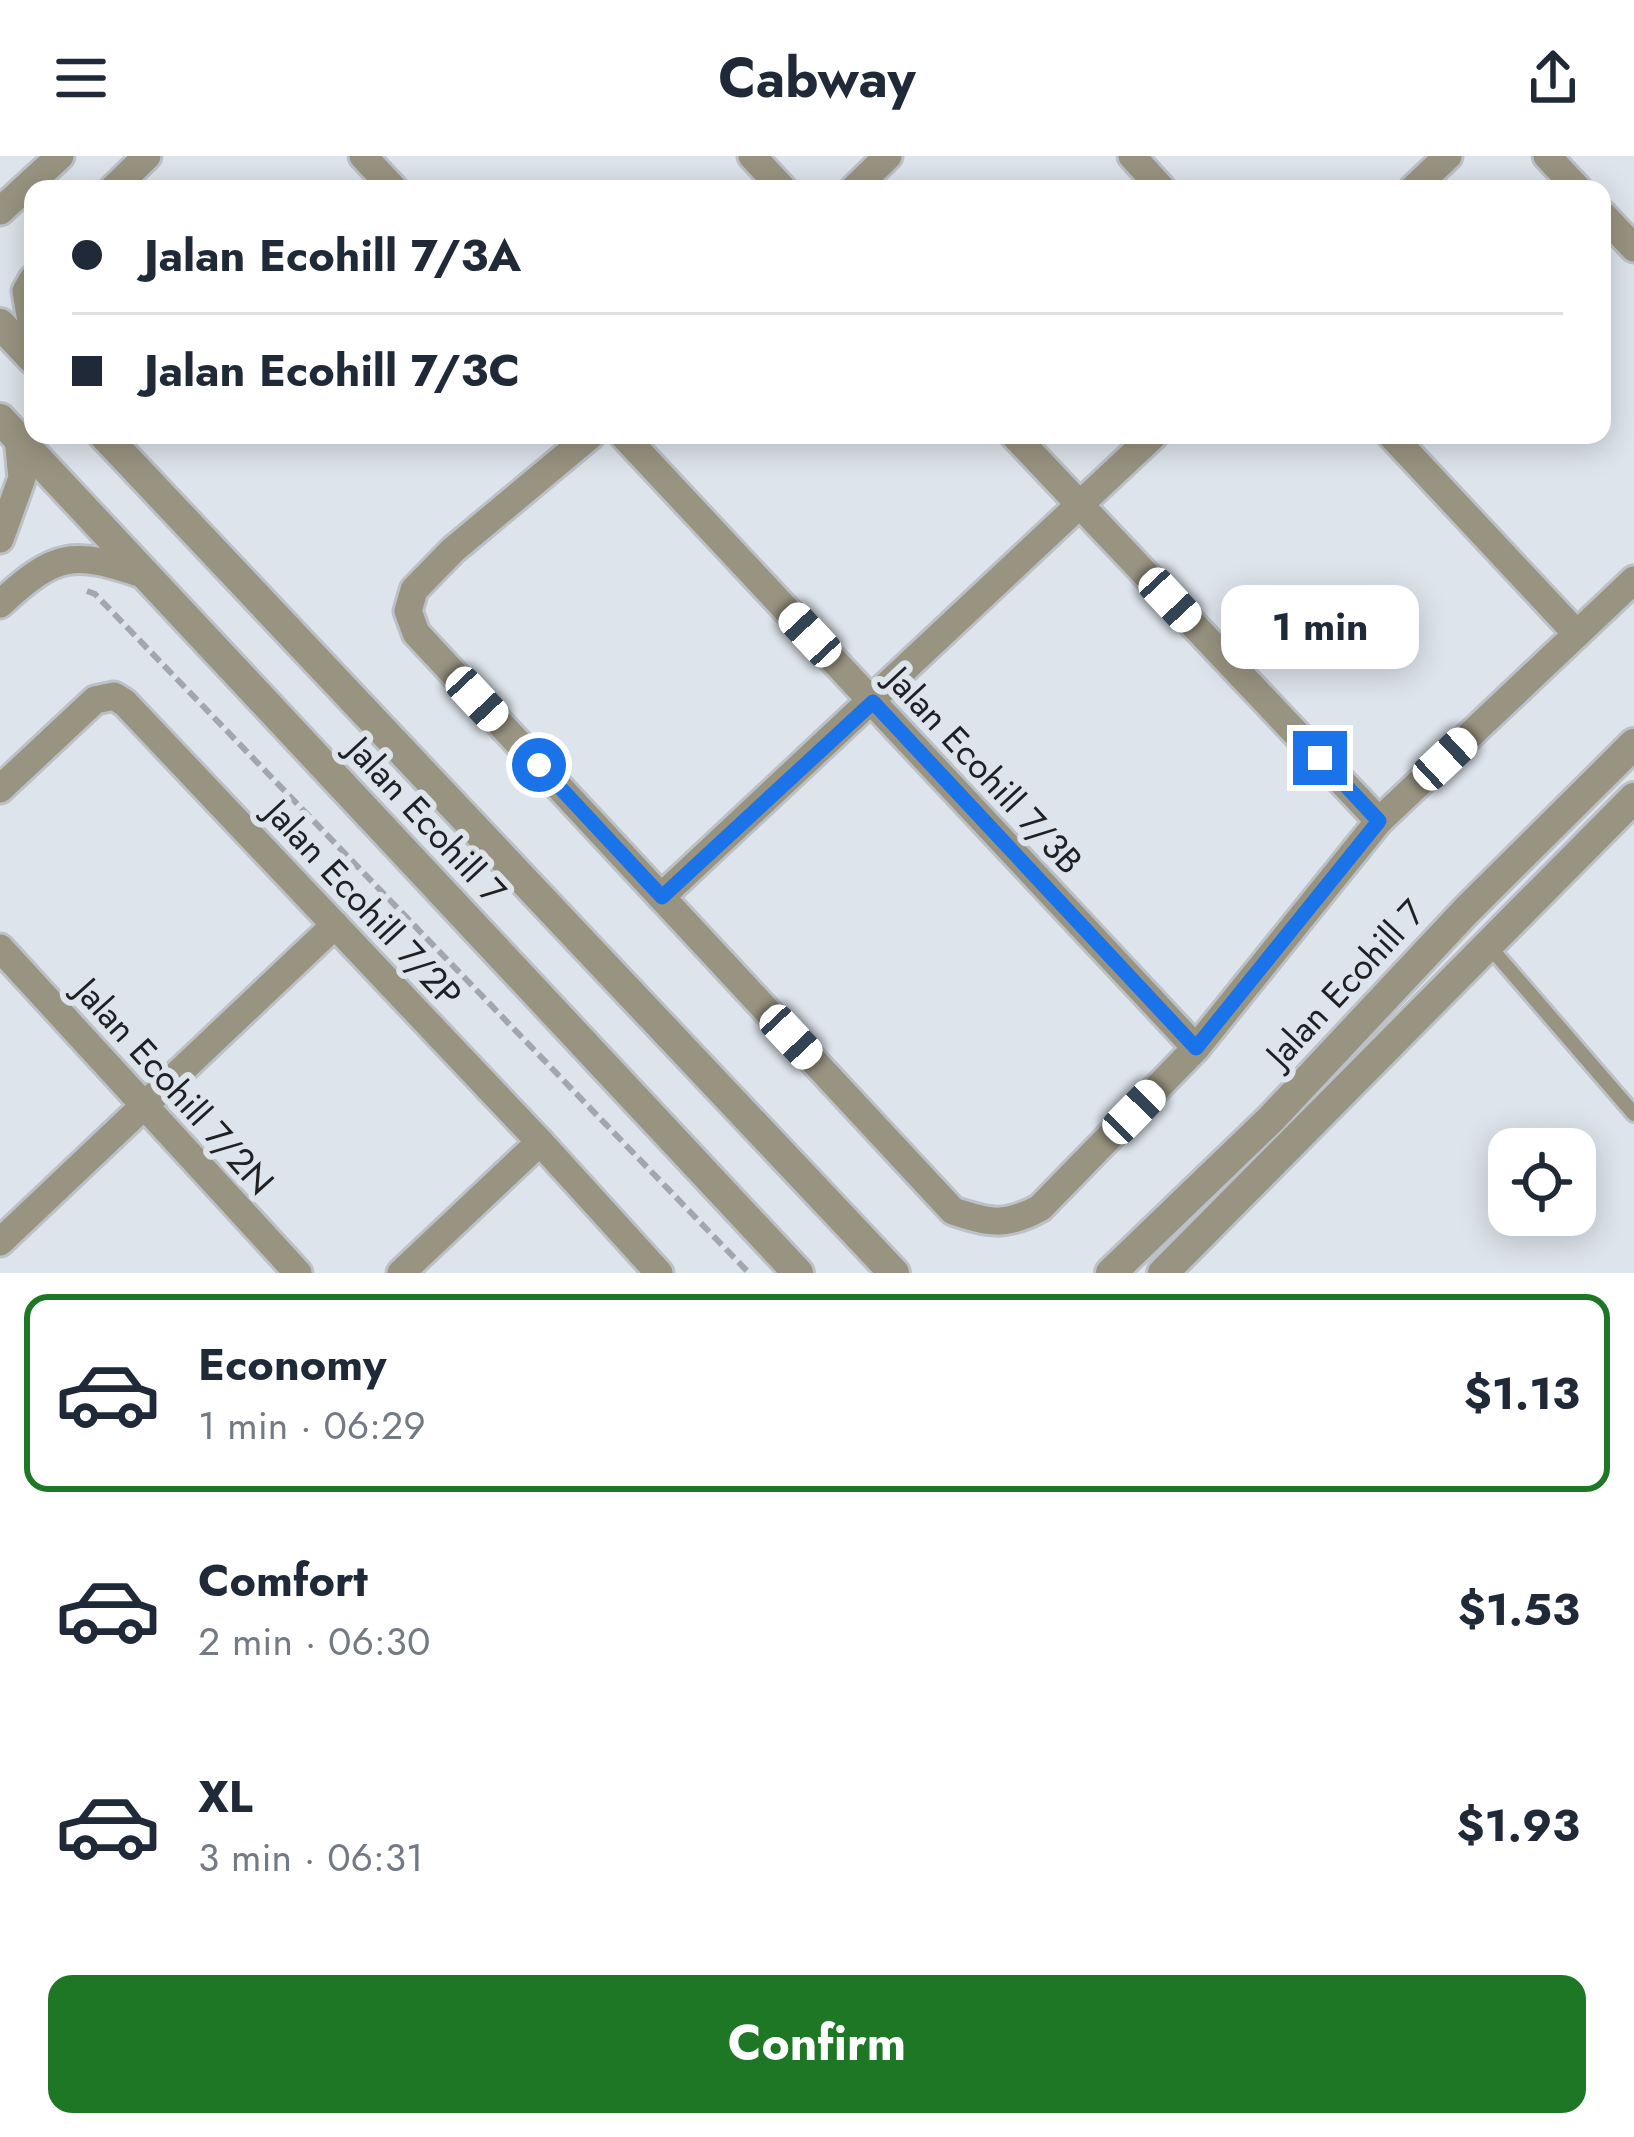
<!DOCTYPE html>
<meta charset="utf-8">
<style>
:root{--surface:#fff;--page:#f6f6f7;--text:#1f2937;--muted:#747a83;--line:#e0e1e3;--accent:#1e7724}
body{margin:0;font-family:Jost,sans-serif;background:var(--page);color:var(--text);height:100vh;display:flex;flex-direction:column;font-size:45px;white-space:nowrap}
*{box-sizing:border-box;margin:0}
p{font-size:39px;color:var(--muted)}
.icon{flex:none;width:66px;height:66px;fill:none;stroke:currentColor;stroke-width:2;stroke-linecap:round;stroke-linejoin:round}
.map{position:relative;height:1117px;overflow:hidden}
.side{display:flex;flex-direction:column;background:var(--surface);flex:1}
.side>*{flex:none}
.banner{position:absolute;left:24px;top:24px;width:1587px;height:264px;border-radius:24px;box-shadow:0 6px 30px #0003;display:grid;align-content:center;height:264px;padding:0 48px;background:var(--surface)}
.fabs{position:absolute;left:1488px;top:972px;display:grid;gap:24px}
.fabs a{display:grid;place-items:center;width:108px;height:108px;border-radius:24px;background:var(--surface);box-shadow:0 6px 30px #0003;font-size:60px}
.end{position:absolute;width:54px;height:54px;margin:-27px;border:15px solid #1a73e8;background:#fff;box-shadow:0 0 0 6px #fff}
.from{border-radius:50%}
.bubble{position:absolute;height:84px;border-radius:24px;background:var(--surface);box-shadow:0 6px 30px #0003;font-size:39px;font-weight:700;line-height:84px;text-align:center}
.car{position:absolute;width:36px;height:72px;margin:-36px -18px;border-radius:15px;box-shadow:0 0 9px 3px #0007;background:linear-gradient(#fff 24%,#345 0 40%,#fff 0 76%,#345 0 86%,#fff 0)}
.banner b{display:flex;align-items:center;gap:42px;height:114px;font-size:45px}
.banner b+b{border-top:3px solid var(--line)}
.banner i{width:30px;height:30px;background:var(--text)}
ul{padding:21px 0 0;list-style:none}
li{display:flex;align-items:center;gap:36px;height:198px;margin:0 24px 18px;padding:0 24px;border:6px solid transparent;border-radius:24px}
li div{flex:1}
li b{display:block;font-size:45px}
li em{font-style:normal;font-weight:700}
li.current{border-color:var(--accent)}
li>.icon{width:108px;height:108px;stroke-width:1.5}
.primary-button{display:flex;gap:24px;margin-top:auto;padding:24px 48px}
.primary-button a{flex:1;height:138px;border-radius:24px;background:var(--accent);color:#fff;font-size:48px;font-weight:700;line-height:138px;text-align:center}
header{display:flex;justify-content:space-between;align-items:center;height:156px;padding:0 48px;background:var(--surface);font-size:54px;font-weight:700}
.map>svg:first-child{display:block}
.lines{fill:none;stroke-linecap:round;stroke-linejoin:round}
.service-casing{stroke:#bbc1c7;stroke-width:20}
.minor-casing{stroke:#bbc1c7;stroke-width:33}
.tertiary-casing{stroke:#bbc1c7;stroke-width:36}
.path{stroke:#a1a7ac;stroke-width:6;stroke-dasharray:12 6;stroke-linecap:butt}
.service{stroke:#999381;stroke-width:14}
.minor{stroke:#999381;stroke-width:27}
.tertiary{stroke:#999381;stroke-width:30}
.route{stroke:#1a73e8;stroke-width:15}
.labels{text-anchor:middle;stroke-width:12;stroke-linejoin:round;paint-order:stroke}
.street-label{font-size:36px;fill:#1e2023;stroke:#dde4eb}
</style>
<header><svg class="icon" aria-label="menu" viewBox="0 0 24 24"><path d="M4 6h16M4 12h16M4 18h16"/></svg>Cabway<svg class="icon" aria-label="share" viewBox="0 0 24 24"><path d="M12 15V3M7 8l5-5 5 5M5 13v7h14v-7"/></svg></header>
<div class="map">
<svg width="1634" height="1117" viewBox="0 0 1634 1117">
<rect width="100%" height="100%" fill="#dde4eb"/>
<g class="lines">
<defs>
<polyline id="service" points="1489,790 1634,958"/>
<g id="minor">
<polyline points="363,0 394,33"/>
<polyline points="752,0 783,33"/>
<polyline points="1132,0 1162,33"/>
<polyline points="1547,0 1578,33"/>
<polyline points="113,33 147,0"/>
<polyline points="854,33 888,0"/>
<polyline points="1413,33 1448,0"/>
<polyline points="0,55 60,0"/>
<polyline points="1602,58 1634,92"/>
<polyline points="33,123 26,135 33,177"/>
<path d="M 591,279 L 453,394 L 414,434 L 408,455 L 416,477 L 953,1055 C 989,1067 1005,1071 1040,1052 L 1196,892 L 1379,665 L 1634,424"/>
<polyline points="623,279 1196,892"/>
<polyline points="1014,279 1379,665"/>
<polyline points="1391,279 1577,478"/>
<polyline points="0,383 22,322 18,282"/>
<path d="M 0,448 C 56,396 73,394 145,419"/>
<polyline points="0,633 95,544 114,540 125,547 540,986 659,1117"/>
<polyline points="661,741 1154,279"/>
<polyline points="0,792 298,1117"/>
<polyline points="0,1086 335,769"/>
<polyline points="401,1117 540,986"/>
</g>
<g id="tertiary">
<polyline points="0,168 33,203"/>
<polyline points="0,263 798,1117"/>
<polyline points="104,279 894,1117"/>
<polyline points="1111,1117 1271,963 1466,755 1634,588"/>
<polyline points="1163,1117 1634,642"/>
</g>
</defs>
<use href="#service" class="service-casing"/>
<use href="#minor" class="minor-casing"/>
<use href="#tertiary" class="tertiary-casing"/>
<polyline class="path" points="87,435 95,438 749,1117"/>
<use href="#service" class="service"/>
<use href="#minor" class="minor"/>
<use href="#tertiary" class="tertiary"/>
</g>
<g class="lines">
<polyline class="route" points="539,609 662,741 873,546 1196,892 1379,665 1320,602"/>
</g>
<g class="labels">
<g class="street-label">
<text transform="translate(985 614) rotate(47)" y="13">Jalan Ecohill 7/3B</text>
<text transform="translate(427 664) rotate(47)" y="13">Jalan Ecohill 7</text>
<text transform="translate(364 747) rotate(47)" y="13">Jalan Ecohill 7/2P</text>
<text transform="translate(1345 827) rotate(-47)" y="13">Jalan Ecohill 7</text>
<text transform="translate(175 930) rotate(48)" y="13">Jalan Ecohill 7/2N</text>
</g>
</g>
</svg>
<div class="fabs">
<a><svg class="icon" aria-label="locate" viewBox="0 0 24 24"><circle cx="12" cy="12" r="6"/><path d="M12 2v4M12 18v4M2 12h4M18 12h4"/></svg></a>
</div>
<i class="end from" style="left:539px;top:609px"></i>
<i class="end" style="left:1320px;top:602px"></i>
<div class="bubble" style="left:1221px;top:429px;width:198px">1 min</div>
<i class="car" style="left:1170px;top:444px;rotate:137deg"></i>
<i class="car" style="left:810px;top:479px;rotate:317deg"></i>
<i class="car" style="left:477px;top:543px;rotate:137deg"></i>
<i class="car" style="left:1445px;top:603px;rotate:47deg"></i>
<i class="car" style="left:791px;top:881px;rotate:137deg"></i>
<i class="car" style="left:1134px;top:956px;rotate:44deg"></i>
<div class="banner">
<b><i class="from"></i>Jalan Ecohill 7/3A</b>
<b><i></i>Jalan Ecohill 7/3C</b>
</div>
</div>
<section class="side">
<ul>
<li class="current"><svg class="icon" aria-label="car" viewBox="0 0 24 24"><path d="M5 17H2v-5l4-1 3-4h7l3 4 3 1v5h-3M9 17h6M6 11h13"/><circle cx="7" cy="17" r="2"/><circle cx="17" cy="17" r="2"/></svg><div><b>Economy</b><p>1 min · 06:29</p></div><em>$1.13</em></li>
<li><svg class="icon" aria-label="car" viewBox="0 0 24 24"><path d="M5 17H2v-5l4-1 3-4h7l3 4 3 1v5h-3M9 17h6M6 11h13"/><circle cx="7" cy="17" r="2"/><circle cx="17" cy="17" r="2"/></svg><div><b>Comfort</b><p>2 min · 06:30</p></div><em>$1.53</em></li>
<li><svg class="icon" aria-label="car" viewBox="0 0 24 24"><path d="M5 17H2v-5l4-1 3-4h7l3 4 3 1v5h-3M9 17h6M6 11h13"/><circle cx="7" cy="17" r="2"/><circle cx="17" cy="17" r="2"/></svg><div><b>XL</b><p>3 min · 06:31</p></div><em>$1.93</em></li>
</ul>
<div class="primary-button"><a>Confirm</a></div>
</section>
